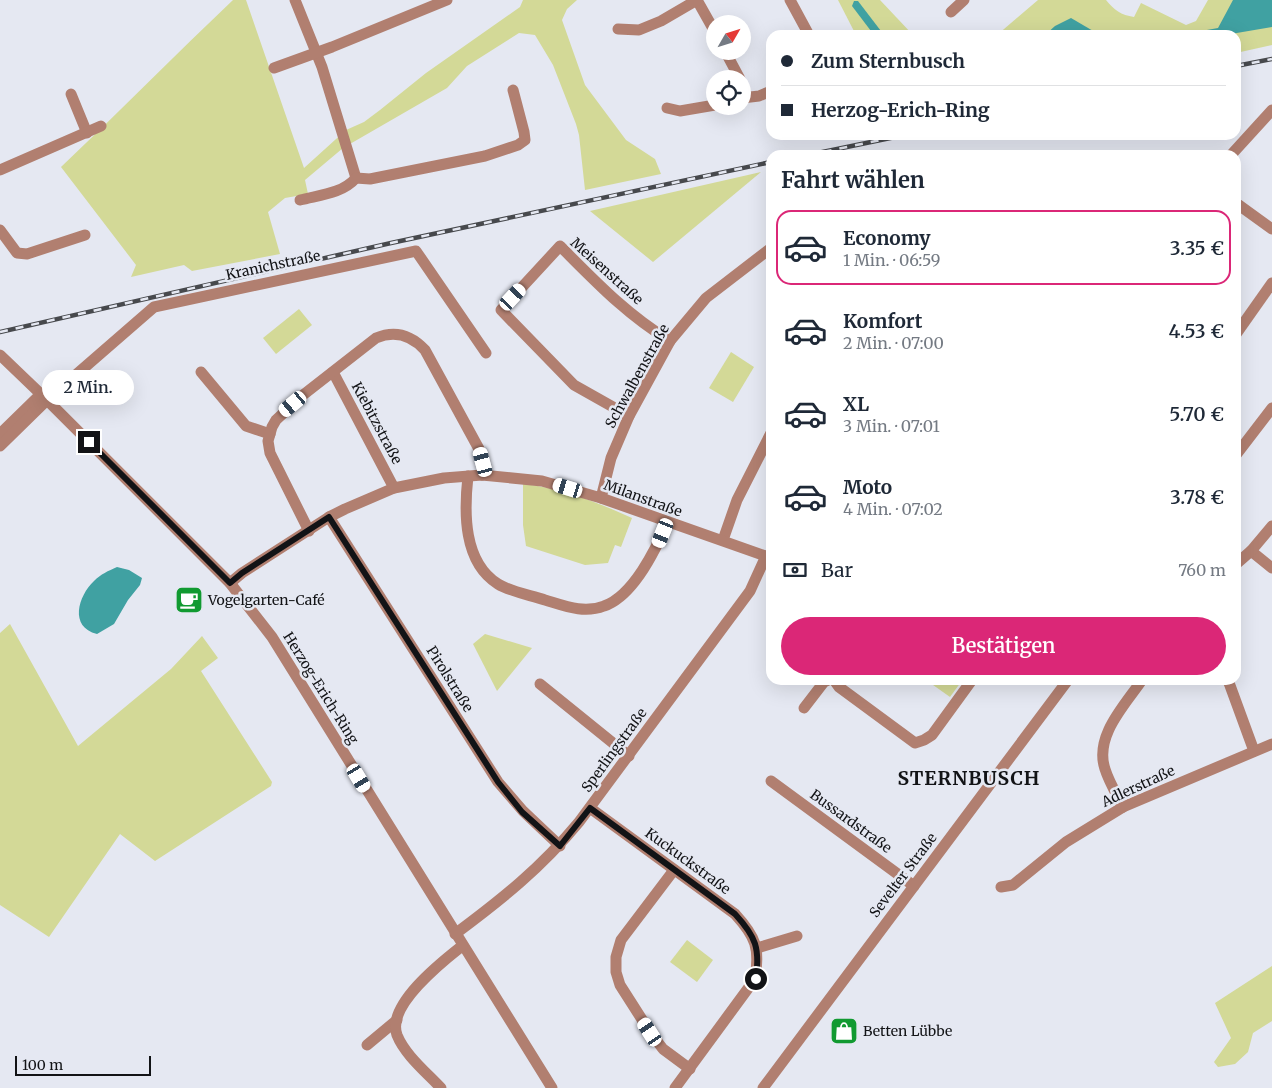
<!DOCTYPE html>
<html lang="de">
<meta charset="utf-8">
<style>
:root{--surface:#fff;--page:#f6f6f7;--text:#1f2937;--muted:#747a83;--line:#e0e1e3;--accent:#db2777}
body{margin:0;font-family:Merriweather,serif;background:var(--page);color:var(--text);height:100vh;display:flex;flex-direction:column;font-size:19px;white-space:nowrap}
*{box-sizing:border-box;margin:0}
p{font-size:16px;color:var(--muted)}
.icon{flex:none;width:28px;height:28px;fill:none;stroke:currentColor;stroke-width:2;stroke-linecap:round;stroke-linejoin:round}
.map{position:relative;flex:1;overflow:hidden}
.sheet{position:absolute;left:766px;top:150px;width:475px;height:535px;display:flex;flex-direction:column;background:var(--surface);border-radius:15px;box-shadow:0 5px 20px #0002}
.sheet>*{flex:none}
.hud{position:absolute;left:766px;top:30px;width:475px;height:110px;border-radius:15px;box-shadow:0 5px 20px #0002;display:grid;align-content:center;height:110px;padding:0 15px;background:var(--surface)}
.needle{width:32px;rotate:51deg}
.fabs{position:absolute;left:706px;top:15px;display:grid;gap:10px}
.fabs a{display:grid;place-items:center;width:45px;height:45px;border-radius:50%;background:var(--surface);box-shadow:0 5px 20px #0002;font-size:25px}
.scale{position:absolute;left:15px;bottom:12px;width:136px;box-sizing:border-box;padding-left:5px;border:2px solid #121316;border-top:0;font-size:14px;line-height:18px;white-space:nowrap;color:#121316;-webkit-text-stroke:4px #e5e8f2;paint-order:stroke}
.end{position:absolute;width:22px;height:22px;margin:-11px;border:6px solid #121316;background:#fff;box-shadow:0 0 0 2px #fff}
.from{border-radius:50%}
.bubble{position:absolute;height:35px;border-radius:18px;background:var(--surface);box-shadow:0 5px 20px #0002;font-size:16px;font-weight:600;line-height:35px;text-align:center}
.car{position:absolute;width:15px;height:30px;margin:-15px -8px;border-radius:6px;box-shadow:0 0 4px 1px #0007;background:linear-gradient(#fff 24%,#345 0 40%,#fff 0 76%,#345 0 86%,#fff 0)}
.hud b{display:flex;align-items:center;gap:18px;height:48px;font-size:19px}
.hud b+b{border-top:1px solid var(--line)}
.hud i{width:12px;height:12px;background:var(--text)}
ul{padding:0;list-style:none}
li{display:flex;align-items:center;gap:15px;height:75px;margin:0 10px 8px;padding:0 5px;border:2px solid transparent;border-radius:15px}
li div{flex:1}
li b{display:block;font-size:19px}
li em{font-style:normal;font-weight:600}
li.selected{border-color:var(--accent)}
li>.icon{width:45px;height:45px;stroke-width:1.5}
h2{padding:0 15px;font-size:22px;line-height:60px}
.pay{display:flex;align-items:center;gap:12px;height:55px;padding:0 15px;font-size:19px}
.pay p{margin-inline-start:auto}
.primary-button{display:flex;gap:10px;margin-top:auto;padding:10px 15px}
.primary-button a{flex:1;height:58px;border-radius:30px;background:var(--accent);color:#fff;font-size:20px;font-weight:600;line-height:58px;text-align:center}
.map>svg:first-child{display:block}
.green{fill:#d3d997}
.water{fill:#40a1a2}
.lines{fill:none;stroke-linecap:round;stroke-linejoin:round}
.minor{stroke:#b17f70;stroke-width:11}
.rail-casing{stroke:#47494d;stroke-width:4.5}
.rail{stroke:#e5e8f2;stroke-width:2.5;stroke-dasharray:8;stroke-linecap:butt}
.route{stroke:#121316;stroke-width:6}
.labels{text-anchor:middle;stroke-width:5;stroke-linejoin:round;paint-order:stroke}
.street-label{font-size:14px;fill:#121316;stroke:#e5e8f2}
.poi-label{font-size:14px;fill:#121316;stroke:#e5e8f2;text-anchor:start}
.district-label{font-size:19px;font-weight:bold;letter-spacing:1px;fill:#121316;stroke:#e5e8f2}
</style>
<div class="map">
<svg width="1272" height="1088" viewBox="0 0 1272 1088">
<rect width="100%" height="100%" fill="#e5e8f2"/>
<g class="green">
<path d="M 233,0 L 246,0 L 304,168 L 346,130 L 364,122 L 380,110 L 426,73 L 520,7 L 523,0 L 577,0 L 567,9 L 562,20 L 585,85 L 626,140 L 655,159 L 661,174 L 585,190 L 579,135 L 576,124 L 553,65 L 535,35 L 519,33 L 467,66 L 447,88 L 343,148 L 305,180 L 308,194 L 285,198 L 268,212 L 280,254 L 192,271 L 184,265 L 131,277 L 136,265 L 61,167 C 119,112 175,55 233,0 Z"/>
<polygon points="838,0 880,0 913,35 856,35"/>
<path d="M 1038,0 L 1106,0 C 1114,10 1121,15 1134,17 L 1141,3 L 1186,25 L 1196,21 L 1208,0 L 1272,0 L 1272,45 L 1236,53 L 1236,35 L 997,35 Z"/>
<polygon points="761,172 653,262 590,211"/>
<polygon points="299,309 312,325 276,354 263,338"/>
<polygon points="731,352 754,367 733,402 709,388"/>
<path d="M 523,484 C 562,488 597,502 632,518 L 621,547 L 615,545 L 608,563 L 585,565 L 526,546 L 523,525 Z"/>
<polygon points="10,624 78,746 171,669 202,636 218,658 201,671 272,782 271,786 155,861 120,834 49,937 0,905 0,633"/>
<polygon points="485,634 532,648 497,691 473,644"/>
<polygon points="926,680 958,680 961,682 950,697"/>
<polygon points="687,940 713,960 697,982 670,962"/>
<polygon points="1272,966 1272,1021 1253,1033 1248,1052 1235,1064 1218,1067 1214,1062 1231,1038 1215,1003"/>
</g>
<g class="water">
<polygon points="1233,0 1272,0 1272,27 1225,35 1154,35 1179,35 1218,28"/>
<polygon points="854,1 858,1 884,35 874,35 852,6"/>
<polygon points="1071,18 1100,35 1045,35 1055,26"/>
<path d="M 117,567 L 129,570 L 142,578 L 140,585 L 128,600 L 114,624 L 97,634 C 69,627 78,596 94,581 C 101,574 108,571 117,567 Z"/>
</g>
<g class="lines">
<g class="minor">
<polyline points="295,0 322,67 356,178"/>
<polyline points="697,0 715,32"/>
<polyline points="790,0 809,35"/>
<polyline points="951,12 964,0"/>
<polyline points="618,29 639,30 661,21 697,0"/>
<polyline points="725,51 740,79"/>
<polyline points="274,68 332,47 447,0"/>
<polyline points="71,94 87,133"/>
<polyline points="742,98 759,96 771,91"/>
<polyline points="667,108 680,111 715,105"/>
<polyline points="1231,155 1272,110"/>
<polyline points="0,170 101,126"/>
<polyline points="356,178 370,179 485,156 518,145 525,140 524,132 513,90"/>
<path d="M 300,200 C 319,195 342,194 356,178"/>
<polyline points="1236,203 1272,229"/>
<polyline points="0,230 17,253 27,254 85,235"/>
<polyline points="1236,334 1272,283"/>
<polyline points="0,355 47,400 230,583 272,637 552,1088"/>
<polyline points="201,372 246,426 270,434"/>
<polyline points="333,372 394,488"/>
<path d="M 629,416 L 574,385 L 501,310 L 560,246 C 596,282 626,314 670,341"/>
<polyline points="0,434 41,394"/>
<polyline points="0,446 47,400 154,307 416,251 486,353"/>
<polyline points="1236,455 1272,408"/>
<path d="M 468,476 C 464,512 463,562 498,584 C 511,592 530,595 545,600 C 565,606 584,614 604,606 C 633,596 656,549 667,523"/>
<polyline points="601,498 611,458 629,416 670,341 706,298 771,248"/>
<polyline points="329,517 498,782 523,811 560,846"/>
<path d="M 309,531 L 270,453 L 268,441 L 272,427 L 276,420 L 303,395 L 376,338 C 395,330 411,335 425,350 L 479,449 L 483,462 L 482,475"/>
<polyline points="723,540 737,500 771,433"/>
<polyline points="1251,551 1272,568"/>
<polyline points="1236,564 1251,551 1272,526"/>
<polyline points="230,583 242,573 329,517 345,509 394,488 444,478 482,475 542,481 601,498 771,558"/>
<polyline points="834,680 839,687 915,743 924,740 932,735 972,680"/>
<polyline points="1228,680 1254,751"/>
<polyline points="540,684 629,756"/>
<polyline points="804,708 824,682 828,680"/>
<polyline points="771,781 914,886"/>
<path d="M 1123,807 C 1117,795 1109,782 1105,769 C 1094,736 1125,705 1142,680"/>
<path d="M 590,808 L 735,914 C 756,937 760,948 755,979 L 675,1088"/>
<polyline points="674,870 621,940 616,957 616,972 620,985 650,1032 663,1049 690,1069"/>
<polyline points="1001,887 1013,885 1066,842 1123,807 1272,744"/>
<path d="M 455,934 C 502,899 541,868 579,822 L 750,591 L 766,556"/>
<polyline points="757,948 797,936"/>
<polyline points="367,1045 397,1020"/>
<path d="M 441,1088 C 426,1072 405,1055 397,1035 C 386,1005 443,961 462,946"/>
<polyline points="763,1088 1068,680"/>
</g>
<defs>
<g id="rail">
<polyline points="1236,66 1272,59"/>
<polyline points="808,155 905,135"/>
<polyline points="0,332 391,243 771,162"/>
</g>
</defs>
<use href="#rail" class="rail-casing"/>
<use href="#rail" class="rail"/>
</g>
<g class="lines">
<path class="route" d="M 89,442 L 230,583 L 242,573 L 329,517 L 498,782 L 522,812 L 560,846 L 590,808 L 735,914 C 756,937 760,948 756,979"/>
</g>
<defs>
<symbol id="cafe-square" viewBox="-11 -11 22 22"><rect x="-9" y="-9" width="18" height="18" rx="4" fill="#119a31" stroke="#e5e8f2"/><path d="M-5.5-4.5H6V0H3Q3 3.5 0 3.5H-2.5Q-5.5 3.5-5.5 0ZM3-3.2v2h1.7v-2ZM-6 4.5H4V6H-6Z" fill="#fff"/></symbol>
<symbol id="shop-square" viewBox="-11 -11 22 22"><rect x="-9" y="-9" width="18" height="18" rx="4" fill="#119a31" stroke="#e5e8f2"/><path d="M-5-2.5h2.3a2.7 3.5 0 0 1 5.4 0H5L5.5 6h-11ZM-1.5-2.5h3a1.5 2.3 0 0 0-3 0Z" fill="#fff"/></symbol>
</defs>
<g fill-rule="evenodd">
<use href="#cafe-square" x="173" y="584" width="32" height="32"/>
<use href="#shop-square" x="828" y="1015" width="32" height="32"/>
</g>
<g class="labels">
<g class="street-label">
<text transform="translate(273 265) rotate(-12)" y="5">Kranichstraße</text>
<text transform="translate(607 271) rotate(42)" y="5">Meisenstraße</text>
<text transform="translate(637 376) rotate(-61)" y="5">Schwalbenstraße</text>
<text transform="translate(377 423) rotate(62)" y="5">Kiebitzstraße</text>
<text transform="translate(643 498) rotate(20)" y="5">Milanstraße</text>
<text transform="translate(450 679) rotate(58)" y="5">Pirolstraße</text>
<text transform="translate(321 688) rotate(58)" y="5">Herzog-Erich-Ring</text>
<text transform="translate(614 750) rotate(-54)" y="5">Sperlingstraße</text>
<text transform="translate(1138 786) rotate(-25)" y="5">Adlerstraße</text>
<text transform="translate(851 821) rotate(36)" y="5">Bussardstraße</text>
<text transform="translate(688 861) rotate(36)" y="5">Kuckuckstraße</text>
<text transform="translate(903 875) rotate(-53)" y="5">Sevelter Straße</text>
</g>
<g class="poi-label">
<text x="208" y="605">Vogelgarten-Café</text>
<text x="863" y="1036">Betten Lübbe</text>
</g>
<g class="district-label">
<text x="969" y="785">STERNBUSCH</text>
</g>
</g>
</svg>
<div class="fabs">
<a><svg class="needle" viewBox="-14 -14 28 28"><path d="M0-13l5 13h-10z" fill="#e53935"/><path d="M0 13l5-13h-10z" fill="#747a83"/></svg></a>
<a><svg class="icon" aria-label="locate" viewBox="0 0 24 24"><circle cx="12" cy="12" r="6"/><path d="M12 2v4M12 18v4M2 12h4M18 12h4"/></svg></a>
</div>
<div class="scale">100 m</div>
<i class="end from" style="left:756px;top:979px"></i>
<i class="end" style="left:89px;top:442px"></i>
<div class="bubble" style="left:42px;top:370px;width:92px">2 Min.</div>
<i class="car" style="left:513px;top:297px;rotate:43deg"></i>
<i class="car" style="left:293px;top:404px;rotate:230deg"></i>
<i class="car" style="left:483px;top:462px;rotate:345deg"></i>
<i class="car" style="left:568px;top:488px;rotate:287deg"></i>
<i class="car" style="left:663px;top:533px;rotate:202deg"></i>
<i class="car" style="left:359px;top:778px;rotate:149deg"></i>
<i class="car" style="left:650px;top:1032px;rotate:327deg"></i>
<div class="hud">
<b><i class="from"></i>Zum Sternbusch</b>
<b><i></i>Herzog-Erich-Ring</b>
</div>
<section class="sheet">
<h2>Fahrt wählen</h2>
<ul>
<li class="selected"><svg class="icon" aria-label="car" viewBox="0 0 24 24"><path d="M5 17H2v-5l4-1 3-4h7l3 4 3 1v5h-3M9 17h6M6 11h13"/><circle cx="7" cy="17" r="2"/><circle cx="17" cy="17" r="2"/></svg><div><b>Economy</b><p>1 Min. · 06:59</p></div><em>3.35 €</em></li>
<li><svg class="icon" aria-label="car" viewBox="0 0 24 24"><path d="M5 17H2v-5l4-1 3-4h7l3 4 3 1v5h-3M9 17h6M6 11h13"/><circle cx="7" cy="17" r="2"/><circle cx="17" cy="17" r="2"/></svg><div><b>Komfort</b><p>2 Min. · 07:00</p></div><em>4.53 €</em></li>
<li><svg class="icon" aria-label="car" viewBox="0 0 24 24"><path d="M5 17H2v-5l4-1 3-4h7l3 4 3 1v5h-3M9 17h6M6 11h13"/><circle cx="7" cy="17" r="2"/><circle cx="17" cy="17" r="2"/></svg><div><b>XL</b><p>3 Min. · 07:01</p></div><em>5.70 €</em></li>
<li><svg class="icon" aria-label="car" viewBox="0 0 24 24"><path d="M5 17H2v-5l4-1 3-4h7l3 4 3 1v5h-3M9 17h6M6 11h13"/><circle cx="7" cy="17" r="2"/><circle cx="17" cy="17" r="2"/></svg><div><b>Moto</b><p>4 Min. · 07:02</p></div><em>3.78 €</em></li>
</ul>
<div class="pay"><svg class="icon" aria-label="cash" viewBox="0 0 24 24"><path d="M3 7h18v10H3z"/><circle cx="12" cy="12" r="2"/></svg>Bar<p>760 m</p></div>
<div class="primary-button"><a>Bestätigen</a></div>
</section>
</div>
